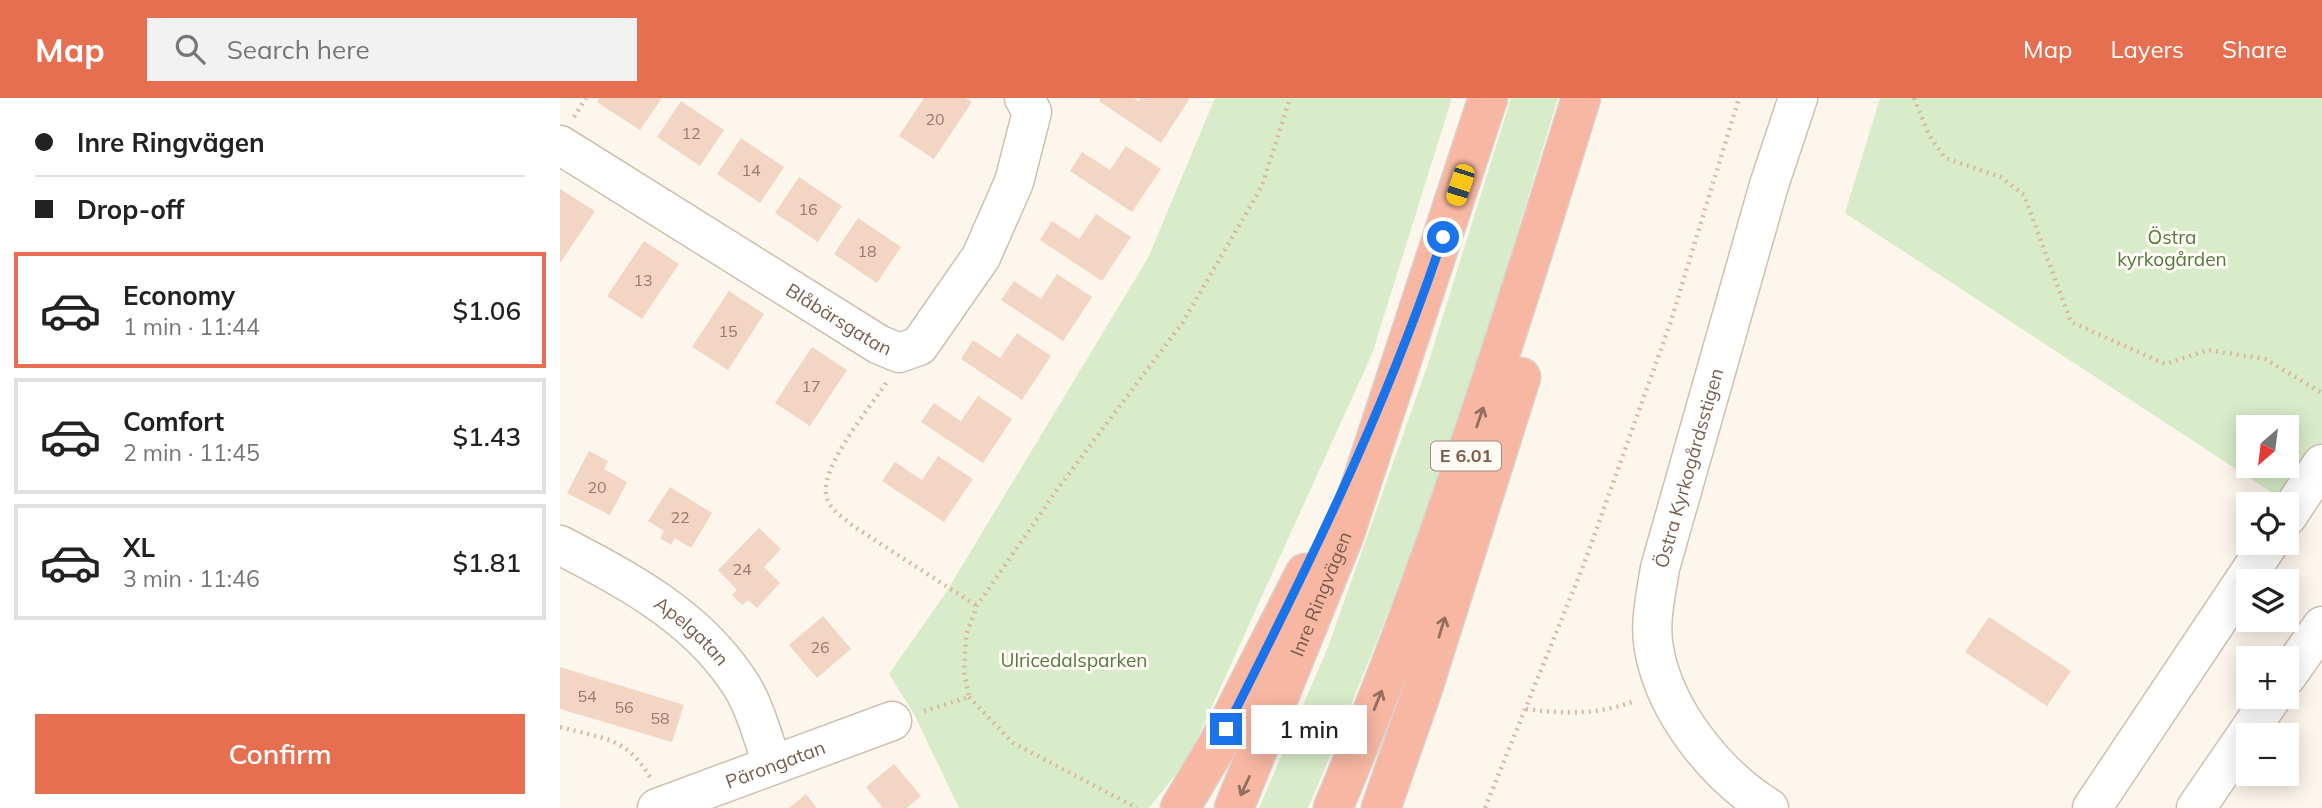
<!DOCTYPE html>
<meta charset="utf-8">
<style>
:root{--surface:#fff;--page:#f2f2f2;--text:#222;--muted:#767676;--line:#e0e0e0;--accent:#e76f51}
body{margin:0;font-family:Mulish,sans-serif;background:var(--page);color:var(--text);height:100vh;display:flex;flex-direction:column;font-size:26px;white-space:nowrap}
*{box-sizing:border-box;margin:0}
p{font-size:23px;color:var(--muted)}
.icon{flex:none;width:38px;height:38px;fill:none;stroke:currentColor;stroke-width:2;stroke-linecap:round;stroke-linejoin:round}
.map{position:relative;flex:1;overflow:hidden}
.drawer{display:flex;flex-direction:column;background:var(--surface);width:560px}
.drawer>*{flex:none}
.guide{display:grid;align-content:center;height:154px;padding:0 35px;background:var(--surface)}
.needle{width:46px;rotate:208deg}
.buttons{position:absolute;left:1676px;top:317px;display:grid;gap:14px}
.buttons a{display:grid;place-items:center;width:63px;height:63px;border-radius:0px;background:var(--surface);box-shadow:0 4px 18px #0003;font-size:35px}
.end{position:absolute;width:32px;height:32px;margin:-16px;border:9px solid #1a73e8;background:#fff;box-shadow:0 0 0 4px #fff}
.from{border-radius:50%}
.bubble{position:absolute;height:49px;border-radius:0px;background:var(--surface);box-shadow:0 4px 18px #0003;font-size:23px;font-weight:600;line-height:49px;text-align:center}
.car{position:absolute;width:21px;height:42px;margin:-21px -10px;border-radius:9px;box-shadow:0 0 5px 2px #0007;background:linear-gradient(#f5c518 24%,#345 0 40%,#f5c518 0 76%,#345 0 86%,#f5c518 0)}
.guide b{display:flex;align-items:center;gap:24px;height:66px;font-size:26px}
.guide b+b{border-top:2px solid var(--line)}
.guide i{width:18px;height:18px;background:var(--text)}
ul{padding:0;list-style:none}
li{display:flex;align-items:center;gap:21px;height:116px;margin:0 14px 10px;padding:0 21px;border:4px solid var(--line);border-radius:0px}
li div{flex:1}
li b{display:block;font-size:26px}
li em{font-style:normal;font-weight:600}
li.active{border-color:var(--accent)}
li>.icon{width:63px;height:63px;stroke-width:1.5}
.button{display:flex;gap:14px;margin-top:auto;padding:14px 35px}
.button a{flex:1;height:80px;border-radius:0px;background:var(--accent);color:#fff;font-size:28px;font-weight:600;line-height:80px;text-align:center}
header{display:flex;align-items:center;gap:42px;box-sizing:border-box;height:98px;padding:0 35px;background:var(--accent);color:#fff}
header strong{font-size:33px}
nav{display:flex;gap:38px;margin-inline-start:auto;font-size:24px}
.search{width:490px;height:63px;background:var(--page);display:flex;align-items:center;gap:18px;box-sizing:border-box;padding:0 24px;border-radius:0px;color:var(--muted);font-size:26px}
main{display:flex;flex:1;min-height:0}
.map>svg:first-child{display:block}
.green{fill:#d8ecc9;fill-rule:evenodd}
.building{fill:#f3d5c3}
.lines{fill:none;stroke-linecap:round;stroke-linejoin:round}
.minor-casing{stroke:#d1beb0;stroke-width:41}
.highway-casing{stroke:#dad1cd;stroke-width:41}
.path{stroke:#d9b8a5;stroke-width:4.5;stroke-dasharray:2 5;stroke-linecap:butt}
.minor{stroke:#fff;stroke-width:38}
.highway{stroke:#f7b7a3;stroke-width:38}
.oneway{stroke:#936e5e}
.route{stroke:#1a73e8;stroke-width:9}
.labels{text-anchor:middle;stroke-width:6;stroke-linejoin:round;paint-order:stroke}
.number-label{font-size:16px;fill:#987a6a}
.shield{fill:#fffaf3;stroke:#a28b7f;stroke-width:2}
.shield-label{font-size:18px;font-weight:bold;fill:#7a5c4d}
.park-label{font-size:19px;fill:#537a41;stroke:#fffaf3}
.street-label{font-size:19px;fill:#7a5c4d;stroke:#fffaf3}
</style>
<header>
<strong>Map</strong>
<div class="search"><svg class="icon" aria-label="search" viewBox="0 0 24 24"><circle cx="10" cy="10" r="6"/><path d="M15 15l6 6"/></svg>Search here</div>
<nav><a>Map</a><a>Layers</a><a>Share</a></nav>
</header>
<main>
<section class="drawer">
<div class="guide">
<b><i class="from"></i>Inre Ringvägen</b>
<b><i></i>Drop-off</b>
</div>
<ul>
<li class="active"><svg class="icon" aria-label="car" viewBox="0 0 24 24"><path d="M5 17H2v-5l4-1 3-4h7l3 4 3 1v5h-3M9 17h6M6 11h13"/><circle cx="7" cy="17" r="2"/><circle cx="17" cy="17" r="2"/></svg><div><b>Economy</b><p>1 min · 11:44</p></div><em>$1.06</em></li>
<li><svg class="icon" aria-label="car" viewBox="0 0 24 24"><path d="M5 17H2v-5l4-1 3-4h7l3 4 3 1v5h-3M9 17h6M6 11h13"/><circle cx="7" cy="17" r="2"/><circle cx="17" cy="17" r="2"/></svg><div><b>Comfort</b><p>2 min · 11:45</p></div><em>$1.43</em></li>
<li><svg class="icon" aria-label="car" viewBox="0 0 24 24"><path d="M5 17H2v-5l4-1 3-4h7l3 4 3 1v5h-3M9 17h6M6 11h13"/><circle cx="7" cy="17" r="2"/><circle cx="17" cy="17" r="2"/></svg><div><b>XL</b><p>3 min · 11:46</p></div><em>$1.81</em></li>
</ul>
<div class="button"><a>Confirm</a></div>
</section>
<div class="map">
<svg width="1762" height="710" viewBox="0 0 1762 710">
<rect width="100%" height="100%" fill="#fdf6ec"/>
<g class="green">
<polygon points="655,0 892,0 812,256 628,661 589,710 399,710 354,616 329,576 385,496 588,160"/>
<path d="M 951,0 L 998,0 C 958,132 919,264 873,394 C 835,501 792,606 748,710 L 699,710 L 768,549 L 867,269 Z"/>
<path d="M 1320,0 L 1762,0 L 1762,367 L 1734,409 L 1285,115 ZM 1689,329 L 1727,329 L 1727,368 L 1689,368 Z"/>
</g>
<g class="building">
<polygon points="40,0 102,0 80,32 37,4"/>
<polygon points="364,0 406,0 412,4 374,61 339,38"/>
<polygon points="541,0 574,0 579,3 580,0 630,0 601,45 539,3"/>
<polygon points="121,3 164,32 140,68 97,39"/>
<polygon points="181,40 224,69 200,105 157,76"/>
<polygon points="566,48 601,71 572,114 510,73 522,54 550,72"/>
<polygon points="239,79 282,108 258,144 215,115"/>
<polygon points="0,91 35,113 0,165"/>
<polygon points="536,116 571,139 542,183 480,142 492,123 519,141"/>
<polygon points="298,120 341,149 317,185 274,156"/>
<polygon points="84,143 119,166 82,221 47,198"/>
<polygon points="497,176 532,199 503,243 441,202 454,183 481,201"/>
<polygon points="169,193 204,216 168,272 132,249"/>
<polygon points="457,235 491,258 462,302 401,261 413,242 440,260"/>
<polygon points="252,249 287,272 250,328 215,305"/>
<polygon points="418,298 452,321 423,365 361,324 374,305 401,323"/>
<polygon points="29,353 48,363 44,371 67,384 50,417 7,395"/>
<polygon points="378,358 413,381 384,424 322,383 335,364 362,382"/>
<polygon points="110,389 152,415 131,450 115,440 111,447 100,440 104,433 88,423"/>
<polygon points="199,430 221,451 204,469 220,485 197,510 188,502 182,507 172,497 177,492 158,472"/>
<polygon points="263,518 291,551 257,580 229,547"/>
<polygon points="1429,519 1511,573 1487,608 1405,554"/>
<polygon points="0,569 124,607 112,644 0,611"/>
<polygon points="334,666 361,698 347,710 323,710 306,689"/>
<polygon points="246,696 257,710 229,710"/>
</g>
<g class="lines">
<defs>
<g id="minor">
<path id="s1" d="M 0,47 L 318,246 L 339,255 L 359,248 L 421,159 L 454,84 L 472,14 L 464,0"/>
<polyline points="1727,419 1762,366"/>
<path id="s2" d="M 0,447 C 67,482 134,517 177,581 C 194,604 202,638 212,665"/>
<polyline points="1727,578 1762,528"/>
<path id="s3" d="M 97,710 L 332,623"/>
<path id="s4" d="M 1209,710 C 1156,677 1105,614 1094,551 C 1089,524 1096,497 1100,470 L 1209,87 L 1238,0"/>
<polyline points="1532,710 1710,444"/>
<polyline points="1636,710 1713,598"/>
</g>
<g id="highway">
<polyline points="620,710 657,648 745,475"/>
<path id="s5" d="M 674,710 L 784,438 L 928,0"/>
<path d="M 773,710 C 871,478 947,240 1021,0"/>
<polyline points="821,710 863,590 961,279"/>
</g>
</defs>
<use href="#minor" class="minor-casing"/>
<use href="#highway" class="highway-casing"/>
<g class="path">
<polyline points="1354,0 1369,37 1385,60 1441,79 1464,97 1511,224 1605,266 1648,252 1705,261 1762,295"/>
<polyline points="14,19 26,0"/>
<path d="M 326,285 C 310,310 257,372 267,400 C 270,412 284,420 293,428 L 417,508"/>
<polyline points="409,599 453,645 577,710"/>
<path d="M 966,611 C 1004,616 1038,617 1075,603"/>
<polyline points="364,613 409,599 404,574 406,537 417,508 499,389 623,224 702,88 730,0"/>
<path d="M 0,629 C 43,641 65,638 90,679"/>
<polyline points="925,710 1024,466 1110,226 1179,0"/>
</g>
<use href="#minor" class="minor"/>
<use href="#highway" class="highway"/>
</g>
<defs><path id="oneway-shaft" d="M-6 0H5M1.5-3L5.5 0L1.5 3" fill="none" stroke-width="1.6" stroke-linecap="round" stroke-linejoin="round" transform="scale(1.75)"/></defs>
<g class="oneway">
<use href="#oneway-shaft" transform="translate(920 319) rotate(-71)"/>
<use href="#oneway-shaft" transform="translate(882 529) rotate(-73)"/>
<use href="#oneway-shaft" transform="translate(818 602) rotate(-68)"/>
<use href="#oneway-shaft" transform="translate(685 688) rotate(115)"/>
</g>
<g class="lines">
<path class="route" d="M 666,631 C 747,471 827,309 883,139"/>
</g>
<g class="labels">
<g class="number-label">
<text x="375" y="27">20</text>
<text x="131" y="41">12</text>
<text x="191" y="78">14</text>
<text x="248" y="117">16</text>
<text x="307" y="159">18</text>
<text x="83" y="188">13</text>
<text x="168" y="239">15</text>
<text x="251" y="294">17</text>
<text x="37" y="395">20</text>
<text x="120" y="425">22</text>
<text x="182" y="477">24</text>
<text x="260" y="555">26</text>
<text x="27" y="604">54</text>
<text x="64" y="615">56</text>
<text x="100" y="626">58</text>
</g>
<rect class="shield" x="871" y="343.5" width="70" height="29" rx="5"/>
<g class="shield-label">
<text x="906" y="364">E 6.01</text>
</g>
<g class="park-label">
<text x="1612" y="146">Östra<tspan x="1612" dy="22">kyrkogården</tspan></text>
<text x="514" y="569">Ulricedalsparken</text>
</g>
<g class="street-label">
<text dy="7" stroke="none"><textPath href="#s1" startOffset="329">Blåbärsgatan</textPath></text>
<text dy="7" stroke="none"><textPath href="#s4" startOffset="387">Östra Kyrkogårdsstigen</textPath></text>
<text dy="7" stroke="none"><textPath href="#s5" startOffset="231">Inre Ringvägen</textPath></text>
<text dy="7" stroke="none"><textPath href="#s2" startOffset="158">Apelgatan</textPath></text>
<text dy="7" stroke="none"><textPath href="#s3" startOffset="126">Pärongatan</textPath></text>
</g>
</g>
</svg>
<div class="buttons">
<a><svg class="needle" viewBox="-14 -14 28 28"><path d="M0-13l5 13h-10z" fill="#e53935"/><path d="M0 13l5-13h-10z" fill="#767676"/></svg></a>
<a><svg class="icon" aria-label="locate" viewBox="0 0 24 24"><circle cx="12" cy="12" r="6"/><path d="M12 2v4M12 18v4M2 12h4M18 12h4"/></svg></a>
<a><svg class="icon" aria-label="layers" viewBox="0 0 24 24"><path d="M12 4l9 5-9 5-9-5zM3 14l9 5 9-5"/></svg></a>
<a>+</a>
<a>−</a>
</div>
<i class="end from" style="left:883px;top:139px"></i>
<i class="end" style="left:666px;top:631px"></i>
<div class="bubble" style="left:691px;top:607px;width:116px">1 min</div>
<i class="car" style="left:900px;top:87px;rotate:198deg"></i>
</div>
</main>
